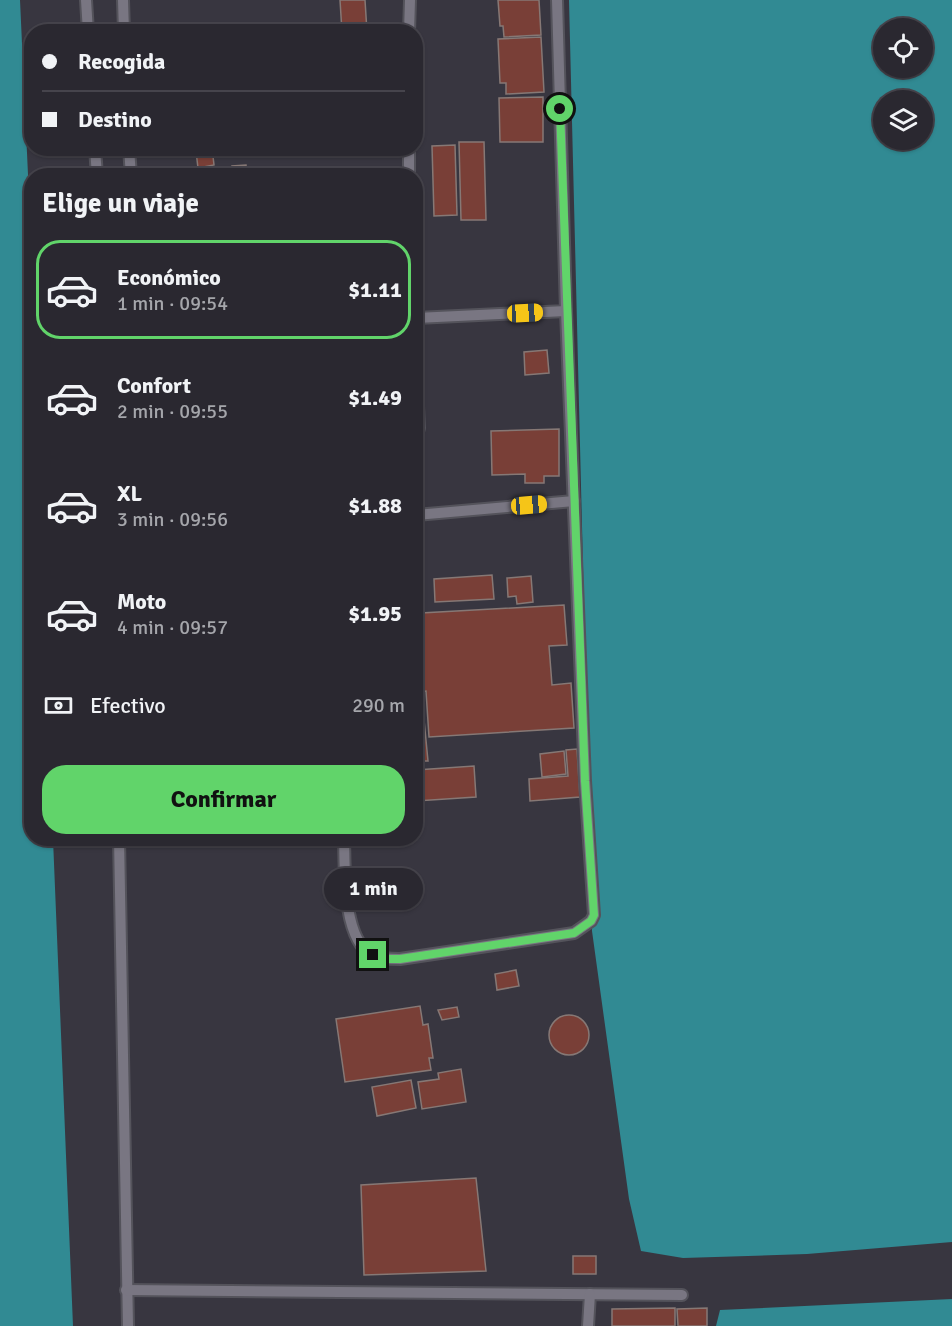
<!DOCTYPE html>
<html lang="es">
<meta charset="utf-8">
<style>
:root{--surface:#2a2830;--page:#36343c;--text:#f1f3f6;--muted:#a5a6ab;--line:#46444c;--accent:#61d46a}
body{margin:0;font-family:Signika,sans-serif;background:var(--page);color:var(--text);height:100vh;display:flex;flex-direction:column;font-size:22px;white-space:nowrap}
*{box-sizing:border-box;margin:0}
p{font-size:20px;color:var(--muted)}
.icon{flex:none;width:33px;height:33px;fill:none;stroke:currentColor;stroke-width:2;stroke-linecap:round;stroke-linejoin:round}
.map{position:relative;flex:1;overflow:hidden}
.panel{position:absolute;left:24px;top:168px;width:399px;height:678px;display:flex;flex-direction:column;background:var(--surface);border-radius:24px;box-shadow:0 2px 4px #0004,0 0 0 2px var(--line)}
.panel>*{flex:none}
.banner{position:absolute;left:24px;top:24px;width:399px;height:132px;border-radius:24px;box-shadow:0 2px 4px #0004,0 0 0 2px var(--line);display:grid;align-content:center;height:132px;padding:0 18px;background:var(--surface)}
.controls{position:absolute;left:873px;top:18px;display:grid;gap:12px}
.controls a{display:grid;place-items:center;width:60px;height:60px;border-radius:50%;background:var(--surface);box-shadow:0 2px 4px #0004,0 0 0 2px var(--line);font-size:30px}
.end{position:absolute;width:27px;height:27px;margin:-14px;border:8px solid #61d46a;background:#111;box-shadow:0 0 0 3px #111}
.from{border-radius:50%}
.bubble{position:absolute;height:42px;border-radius:21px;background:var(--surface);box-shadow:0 2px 4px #0004,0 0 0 2px var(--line);font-size:20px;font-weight:700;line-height:42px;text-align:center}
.car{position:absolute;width:18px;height:36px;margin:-18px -9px;border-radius:8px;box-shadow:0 0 4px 2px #0007;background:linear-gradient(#f5c518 24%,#345 0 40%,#f5c518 0 76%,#345 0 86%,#f5c518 0)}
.banner b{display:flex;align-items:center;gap:21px;height:57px;font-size:22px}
.banner b+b{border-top:2px solid var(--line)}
.banner i{width:15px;height:15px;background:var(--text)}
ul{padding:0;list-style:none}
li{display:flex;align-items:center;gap:18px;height:99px;margin:0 12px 9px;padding:0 6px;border:3px solid transparent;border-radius:24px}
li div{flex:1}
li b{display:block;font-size:22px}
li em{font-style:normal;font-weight:700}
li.selected{border-color:var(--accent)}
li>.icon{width:54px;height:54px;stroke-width:1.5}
h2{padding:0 18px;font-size:27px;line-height:72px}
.pay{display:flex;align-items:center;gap:15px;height:66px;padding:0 18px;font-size:22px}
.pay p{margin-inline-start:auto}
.button{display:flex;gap:12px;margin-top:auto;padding:12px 18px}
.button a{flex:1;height:69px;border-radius:24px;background:var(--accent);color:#111;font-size:24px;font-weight:700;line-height:69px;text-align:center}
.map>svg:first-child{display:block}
.water{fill:#318a93;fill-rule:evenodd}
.building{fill:#793f37;stroke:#867875;stroke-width:1.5}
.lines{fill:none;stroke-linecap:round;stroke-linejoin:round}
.service-casing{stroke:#54535b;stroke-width:14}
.service{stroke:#797682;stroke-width:10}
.route{stroke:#61d46a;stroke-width:8}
</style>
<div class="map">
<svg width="952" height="1326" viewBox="0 0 952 1326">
<rect width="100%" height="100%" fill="#383640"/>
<g class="water">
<polygon points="0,0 20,0 32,262 32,838 53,839 73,1326 0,1326"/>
<path d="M 569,0 L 952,0 L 952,1242 L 807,1254 L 683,1258 L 641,1251 L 629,1199 L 592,931 ZM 884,28 L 922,28 L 922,68 L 884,68 ZM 884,100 L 922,100 L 922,140 L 884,140 Z"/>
<polygon points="952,1299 952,1326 716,1326 720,1310"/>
</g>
<g class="building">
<polygon points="340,0 365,0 367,32 342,32"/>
<polygon points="498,0 539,0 541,35 504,37 503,26 500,26"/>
<polygon points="541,37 544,92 506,94 506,83 500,83 498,39"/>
<polygon points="543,97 543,142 500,142 499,98"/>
<polygon points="459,142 484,142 486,220 461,220"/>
<polygon points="455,145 457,215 434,216 432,146"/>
<polygon points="212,148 214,165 198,168 196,151"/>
<polygon points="246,165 247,176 233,176 232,166"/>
<polygon points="547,350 549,373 525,375 524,352"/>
<polygon points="559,429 559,476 544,476 544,483 525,483 525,474 492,475 491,431"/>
<polygon points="492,575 494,599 435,602 434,579"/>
<polygon points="531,576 533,602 517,604 516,596 508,597 507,578"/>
<polygon points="564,605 567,645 549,646 552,685 571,683 574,728 429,737 426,691 416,692 416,654 424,653 421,613"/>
<polygon points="418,609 422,648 416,648 416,610"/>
<polygon points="422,699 428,761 421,761 421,765 416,766 416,700"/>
<polygon points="577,749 580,797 530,801 529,779 568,776 566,750"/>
<polygon points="564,751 566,774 542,777 540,754"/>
<polygon points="474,766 476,797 416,801 416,770"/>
<polygon points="516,970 519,986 497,990 495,974"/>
<polygon points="420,1006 423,1025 428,1024 433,1058 429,1058 431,1070 345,1082 336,1019"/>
<polygon points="457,1007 459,1017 442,1020 438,1010"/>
<circle cx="569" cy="1035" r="20"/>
<polygon points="461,1069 466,1102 422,1109 418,1082 439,1079 438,1073"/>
<polygon points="411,1080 416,1108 377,1116 372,1087"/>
<polygon points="476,1178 486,1271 364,1275 361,1185"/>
<rect x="573" y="1256" width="23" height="18"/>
<polygon points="675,1308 675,1326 612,1326 612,1309"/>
<polygon points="707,1308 707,1326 678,1326 677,1309"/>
</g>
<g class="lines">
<defs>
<g id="service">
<polyline points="86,0 88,32"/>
<polyline points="123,0 124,32"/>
<polyline points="409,32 410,0"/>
<polyline points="95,148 97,176"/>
<polyline points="129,148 131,176"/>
<polyline points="409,148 409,176"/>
<polyline points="416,318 566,311 557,0"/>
<polyline points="416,362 419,428 416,438"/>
<polyline points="416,515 574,501"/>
<polyline points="119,838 128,1326"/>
<path d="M 344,838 C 345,868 342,939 372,955 C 381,959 391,959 400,959 L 574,933 L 591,921 L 594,915 L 585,781 L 566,311"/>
<polyline points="126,1290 682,1295"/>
<polyline points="588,1326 590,1294"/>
</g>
</defs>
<use href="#service" class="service-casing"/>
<use href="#service" class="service"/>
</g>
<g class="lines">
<polyline class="route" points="373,955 387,959 400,959 574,933 591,921 594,915 585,781 560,109"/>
</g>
</svg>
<div class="controls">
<a><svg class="icon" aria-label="locate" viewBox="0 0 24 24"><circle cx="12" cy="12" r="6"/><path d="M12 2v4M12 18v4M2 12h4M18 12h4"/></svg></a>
<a><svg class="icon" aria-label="layers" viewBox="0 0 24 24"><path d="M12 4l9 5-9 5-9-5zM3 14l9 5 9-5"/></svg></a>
</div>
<i class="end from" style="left:560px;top:109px"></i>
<i class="end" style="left:373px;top:955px"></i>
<div class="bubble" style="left:324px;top:868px;width:99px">1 min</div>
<i class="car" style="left:525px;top:313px;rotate:87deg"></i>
<i class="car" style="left:529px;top:505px;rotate:85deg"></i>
<div class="banner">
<b><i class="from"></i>Recogida</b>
<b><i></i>Destino</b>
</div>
<section class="panel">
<h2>Elige un viaje</h2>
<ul>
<li class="selected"><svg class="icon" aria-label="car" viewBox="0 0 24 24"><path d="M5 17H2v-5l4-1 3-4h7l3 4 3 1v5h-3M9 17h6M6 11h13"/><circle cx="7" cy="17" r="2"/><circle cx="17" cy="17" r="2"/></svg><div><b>Económico</b><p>1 min · 09:54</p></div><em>$1.11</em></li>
<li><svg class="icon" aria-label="car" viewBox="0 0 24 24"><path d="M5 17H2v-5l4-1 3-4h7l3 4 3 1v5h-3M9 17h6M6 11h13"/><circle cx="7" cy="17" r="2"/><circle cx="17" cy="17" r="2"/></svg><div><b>Confort</b><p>2 min · 09:55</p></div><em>$1.49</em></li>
<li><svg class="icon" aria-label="car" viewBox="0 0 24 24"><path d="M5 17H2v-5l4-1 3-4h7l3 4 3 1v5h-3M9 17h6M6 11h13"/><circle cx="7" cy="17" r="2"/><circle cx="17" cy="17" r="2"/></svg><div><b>XL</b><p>3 min · 09:56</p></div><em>$1.88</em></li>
<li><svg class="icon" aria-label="car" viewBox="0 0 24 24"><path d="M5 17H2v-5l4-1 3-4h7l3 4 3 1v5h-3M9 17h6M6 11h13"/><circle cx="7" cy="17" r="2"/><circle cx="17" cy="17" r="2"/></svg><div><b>Moto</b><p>4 min · 09:57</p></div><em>$1.95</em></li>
</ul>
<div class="pay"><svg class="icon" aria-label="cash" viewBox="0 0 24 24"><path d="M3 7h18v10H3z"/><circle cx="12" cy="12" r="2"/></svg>Efectivo<p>290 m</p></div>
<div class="button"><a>Confirmar</a></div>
</section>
</div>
